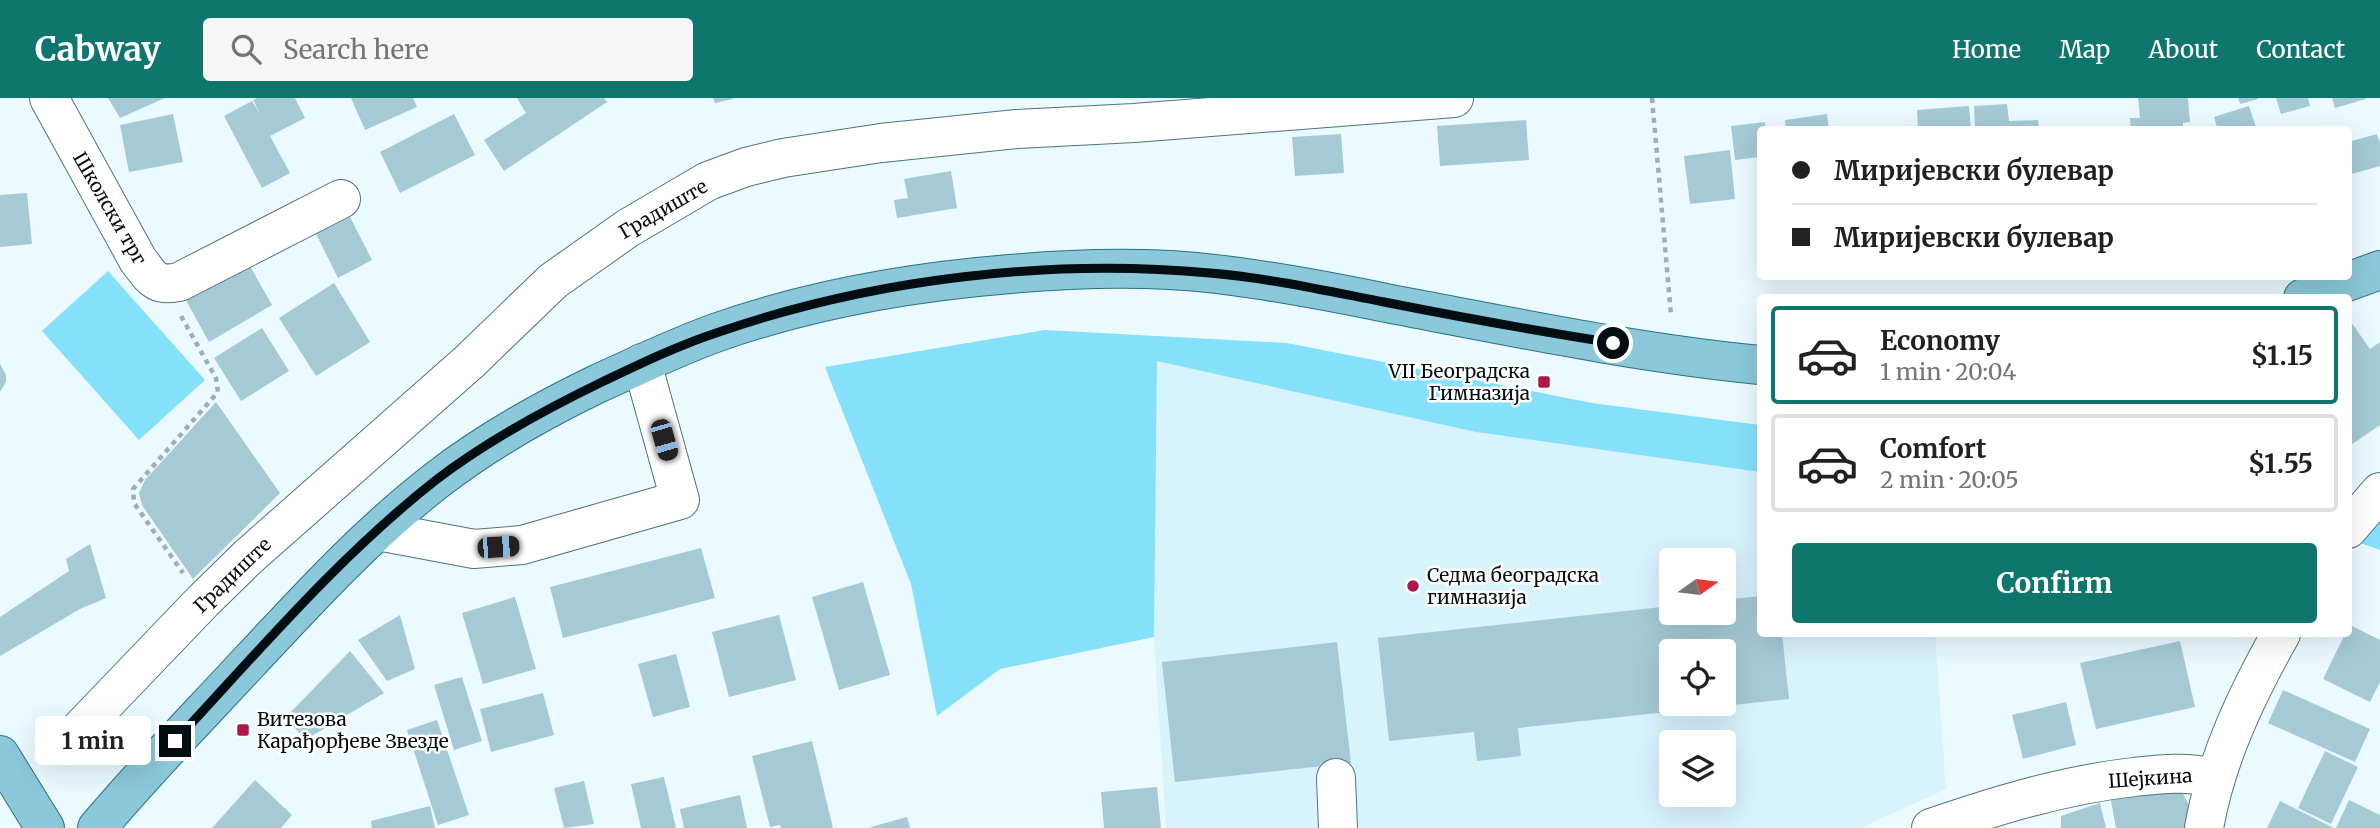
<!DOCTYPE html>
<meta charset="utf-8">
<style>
:root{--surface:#fff;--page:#f6f6f6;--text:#202124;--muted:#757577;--line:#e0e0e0;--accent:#0f766e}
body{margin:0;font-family:Merriweather,serif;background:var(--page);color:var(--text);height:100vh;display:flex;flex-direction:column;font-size:26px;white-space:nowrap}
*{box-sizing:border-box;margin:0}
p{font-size:23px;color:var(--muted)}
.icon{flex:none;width:38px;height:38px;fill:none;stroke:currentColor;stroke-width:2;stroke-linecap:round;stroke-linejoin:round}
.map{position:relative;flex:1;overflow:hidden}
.sheet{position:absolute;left:1757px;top:196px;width:595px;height:343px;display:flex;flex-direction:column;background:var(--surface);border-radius:7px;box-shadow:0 7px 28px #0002}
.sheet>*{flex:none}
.top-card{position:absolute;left:1757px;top:28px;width:595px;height:154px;border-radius:7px;box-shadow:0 7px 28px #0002;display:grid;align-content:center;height:154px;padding:0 35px;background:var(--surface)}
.needle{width:46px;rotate:76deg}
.fabs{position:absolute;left:1659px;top:450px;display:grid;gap:14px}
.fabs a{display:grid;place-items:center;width:77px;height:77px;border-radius:7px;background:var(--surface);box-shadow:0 7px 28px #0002;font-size:35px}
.end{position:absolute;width:32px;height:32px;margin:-16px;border:9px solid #030e12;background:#fff;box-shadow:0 0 0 4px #fff}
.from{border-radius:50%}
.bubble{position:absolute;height:49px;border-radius:7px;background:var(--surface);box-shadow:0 7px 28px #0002;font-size:23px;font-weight:700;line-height:49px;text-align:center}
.car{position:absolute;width:21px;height:42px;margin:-21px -10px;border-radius:9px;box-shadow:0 0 5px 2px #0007;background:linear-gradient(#222 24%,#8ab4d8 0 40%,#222 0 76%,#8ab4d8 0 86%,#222 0)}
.top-card b{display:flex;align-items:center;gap:24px;height:66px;font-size:26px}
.top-card b+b{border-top:2px solid var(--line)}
.top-card i{width:18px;height:18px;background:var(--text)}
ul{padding:12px 0 0;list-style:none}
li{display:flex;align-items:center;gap:21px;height:98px;margin:0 14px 10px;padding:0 21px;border:4px solid var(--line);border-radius:7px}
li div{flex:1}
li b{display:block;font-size:26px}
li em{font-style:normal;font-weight:700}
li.on{border-color:var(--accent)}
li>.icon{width:63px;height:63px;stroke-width:1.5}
.button{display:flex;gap:14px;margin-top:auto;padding:14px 35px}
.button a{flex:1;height:80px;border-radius:7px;background:var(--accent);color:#fff;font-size:28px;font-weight:700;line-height:80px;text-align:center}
header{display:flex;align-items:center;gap:42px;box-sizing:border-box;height:98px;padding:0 35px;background:var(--accent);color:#fff}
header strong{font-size:33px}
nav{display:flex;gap:38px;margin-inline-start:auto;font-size:24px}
.search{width:490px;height:63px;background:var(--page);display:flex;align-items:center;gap:18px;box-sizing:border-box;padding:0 24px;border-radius:7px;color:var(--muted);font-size:26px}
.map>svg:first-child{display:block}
.built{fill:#d7f3fc;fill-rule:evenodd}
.green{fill:#85e0fb}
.building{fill:#a5cad6;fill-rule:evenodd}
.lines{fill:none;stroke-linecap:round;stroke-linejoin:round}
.minor-casing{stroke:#4f727d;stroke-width:40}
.major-casing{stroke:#297083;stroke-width:40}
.path{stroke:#a0aeb3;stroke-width:4.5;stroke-dasharray:5 5;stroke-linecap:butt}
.minor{stroke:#fff;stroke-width:38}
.major{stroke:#8bc8d9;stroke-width:38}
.route{stroke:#030e12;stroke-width:9}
.poi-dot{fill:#ac1849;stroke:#fff;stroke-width:2.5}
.labels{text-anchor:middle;stroke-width:5;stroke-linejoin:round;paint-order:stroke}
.street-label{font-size:19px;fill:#030e12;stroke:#fff}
.poi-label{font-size:19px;fill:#030e12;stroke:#fff;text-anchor:start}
</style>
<header>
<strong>Cabway</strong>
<div class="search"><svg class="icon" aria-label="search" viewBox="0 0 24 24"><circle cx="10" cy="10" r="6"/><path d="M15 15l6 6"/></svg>Search here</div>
<nav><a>Home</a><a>Map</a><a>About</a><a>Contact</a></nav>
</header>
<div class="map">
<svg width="2380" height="730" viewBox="0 0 2380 730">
<rect width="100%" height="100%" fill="#ebfaff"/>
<path class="built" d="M 1157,262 L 1476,334 L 1760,374 L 1760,536 L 1935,536 L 1946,691 L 1860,730 L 1166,730 L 1154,539 ZM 1671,462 L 1724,462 L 1724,514 L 1671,514 ZM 1671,553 L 1724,553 L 1724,606 L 1671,606 ZM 1671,644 L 1724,644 L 1724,696 L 1671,696 Z"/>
<g class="green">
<polygon points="108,173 205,282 139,342 42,233"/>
<polygon points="1045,232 1287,245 1592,305 1760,327 1760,374 1476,334 1157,263 1154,539 1000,571 937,618 911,486 825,269"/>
<polygon points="2380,394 2380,452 2349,441"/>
</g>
<g class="building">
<polygon points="108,0 165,0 120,20"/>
<polygon points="257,0 295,0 305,20 270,38 290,75 262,90 224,18 252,3 260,16 253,2"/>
<polygon points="351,0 413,0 417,9 365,32"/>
<polygon points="517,0 604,0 607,4 504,73 484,42 526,15"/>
<polygon points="713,0 733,0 733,1 715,5"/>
<polygon points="2138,0 2188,0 2190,24 2183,25 2183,32 2131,32 2130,20 2140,20"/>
<polygon points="2238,0 2258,0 2258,1 2240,6"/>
<polygon points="2276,0 2308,0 2310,8 2281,16"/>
<polygon points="2332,0 2366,0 2366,1 2335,10"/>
<polygon points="2007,6 2009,23 2038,22 2039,32 1975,32 1974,8"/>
<polygon points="1969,8 1971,32 1918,32 1917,12"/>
<polygon points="2249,8 2257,32 2218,32 2214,19"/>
<polygon points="173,16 183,64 129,74 120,27"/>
<polygon points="454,16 475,57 400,95 380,54"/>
<polygon points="1827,16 1829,32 1786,32 1785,22"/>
<polygon points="1526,22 1529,62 1440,68 1437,28"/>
<polygon points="1765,24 1766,32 1760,32 1760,59 1735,62 1731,28"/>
<polygon points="1341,36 1344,75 1295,78 1292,39"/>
<polygon points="2377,36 2380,45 2380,68 2348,77 2348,44"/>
<polygon points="1730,52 1735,101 1690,106 1684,58"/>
<polygon points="951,73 957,110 897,120 894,102 908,100 904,81"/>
<polygon points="27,95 32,146 0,149 0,97"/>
<polygon points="350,119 372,162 338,180 316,136"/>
<polygon points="246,161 272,207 209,244 183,197"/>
<polygon points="334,185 370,244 316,278 279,220"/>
<polygon points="2351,224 2370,251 2380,244 2380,327 2348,349 2348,226"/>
<polygon points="262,230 289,273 241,303 214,260"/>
<polygon points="0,266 6,277 6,284 0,294"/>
<polygon points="216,304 280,395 193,481 142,407 139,395 145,382"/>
<polygon points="90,446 106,500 80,511 0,558 0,519 69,473 66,461"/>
<polygon points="701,450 715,500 563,540 550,489"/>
<polygon points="863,484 890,577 839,592 812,499"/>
<path d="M 1760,498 L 1760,536 L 1782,536 L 1789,601 L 1518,630 L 1521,658 L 1477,663 L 1474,634 L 1389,643 L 1378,540 L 1671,508 L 1671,514 L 1724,514 L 1724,502 ZM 1671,553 L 1724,553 L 1724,606 L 1671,606 Z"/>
<polygon points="515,499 536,571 483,586 462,515"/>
<polygon points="400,517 415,571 387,583 358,542"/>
<polygon points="779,517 796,582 729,599 712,534"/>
<polygon points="2348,526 2380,542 2380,584 2370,604 2323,581 2345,536 2348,536"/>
<polygon points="2180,543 2195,609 2096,631 2080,565"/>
<polygon points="1337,544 1351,665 1175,684 1162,564"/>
<polygon points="350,553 384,595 305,642 286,619"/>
<polygon points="676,556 690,609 653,619 638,566"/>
<polygon points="462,579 482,643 454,652 434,587"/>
<polygon points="2283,592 2370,631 2355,664 2268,625"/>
<polygon points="543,595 554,637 491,654 480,611"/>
<polygon points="2066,604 2076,647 2023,661 2012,617"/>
<polygon points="437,622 469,717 438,727 407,632"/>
<polygon points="812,643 833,730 781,730 780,727 770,729 752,658"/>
<polygon points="2325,653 2358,669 2331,726 2298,710"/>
<polygon points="664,679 676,730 641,730 631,686"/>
<polygon points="255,682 292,717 281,730 212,730"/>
<polygon points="584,683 594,726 564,730 554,690"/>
<polygon points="1157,689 1161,730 1104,730 1101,694"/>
<polygon points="2182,694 2191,711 2189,730 2116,730 2110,697"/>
<polygon points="740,697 747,730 684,730 680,711"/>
<polygon points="2349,702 2380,717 2380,730 2336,730"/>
<polygon points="2280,703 2334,730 2267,730"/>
<polygon points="2100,705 2106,730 2061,730 2061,718"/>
<polygon points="430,708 435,730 372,730 371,723"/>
<polygon points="907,719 910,730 871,730 871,729"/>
</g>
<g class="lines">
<defs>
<g id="minor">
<path d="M 49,0 L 138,162 C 152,180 155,189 179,184 L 341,101"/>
<polyline points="2348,431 2380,394"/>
<polyline points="378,433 474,451 522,447 680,402 642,265"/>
<polyline points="65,647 203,503 248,459 469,264 553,183 628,130 708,83 746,69 783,60 881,45 1017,31 1134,25 1454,0"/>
<polyline points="1336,680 1338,730"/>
<path d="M 1931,730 C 1998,707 2064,687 2134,679 C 2162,676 2187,673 2214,680"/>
<path d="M 2204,730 C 2216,661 2247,596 2281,536"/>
</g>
<g id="major">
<polyline points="2303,200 2380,172"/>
<polyline points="0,657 45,730"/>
<path d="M 97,730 C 145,673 198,619 249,564 C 308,501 368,435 437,382 C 486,344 541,313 597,286 C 637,268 676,249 718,234 C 812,201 911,184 1010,176 C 1078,170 1148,168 1216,176 C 1275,183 1333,194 1391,206 C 1513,229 1637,255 1760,267"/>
</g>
</defs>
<use href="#minor" class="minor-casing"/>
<use href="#major" class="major-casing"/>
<g class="path">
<polyline points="1652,0 1671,217 1673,217"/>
<polyline points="181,218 216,280 218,294 133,391 134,405 183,475"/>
</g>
<use href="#minor" class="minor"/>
<use href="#major" class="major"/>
</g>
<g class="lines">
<path class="route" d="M 175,643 C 258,554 339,458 436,382 C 487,343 544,312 602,284 C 640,266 679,247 719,234 C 873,181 1049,160 1210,175 C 1269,180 1327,193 1384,204 C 1460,219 1537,233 1613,245"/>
</g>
<g class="poi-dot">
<rect x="1537" y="277" width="14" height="14" rx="3.5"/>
<circle cx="1413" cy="488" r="7"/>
<rect x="236" y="625" width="14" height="14" rx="3.5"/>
</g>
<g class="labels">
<g class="street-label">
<text transform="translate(110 110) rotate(60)" y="7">Школски трг</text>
<text transform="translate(663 111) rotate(-30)" y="7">Градиште</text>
<text transform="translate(232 477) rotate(-44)" y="7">Градиште</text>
<text transform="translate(2150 680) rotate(-4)" y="7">Шејкина</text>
</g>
<g class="poi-label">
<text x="1530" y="280" text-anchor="end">VII Београдска<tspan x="1530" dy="22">Гимназија</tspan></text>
<text x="1427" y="484">Седма београдска<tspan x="1427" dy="22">гимназија</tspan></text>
<text x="257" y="628">Витезова<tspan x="257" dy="22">Карађорђеве Звезде</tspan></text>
</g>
</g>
</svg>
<div class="fabs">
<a><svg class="needle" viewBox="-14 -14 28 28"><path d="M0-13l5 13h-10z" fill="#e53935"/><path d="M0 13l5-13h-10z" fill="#757577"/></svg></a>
<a><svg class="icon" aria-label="locate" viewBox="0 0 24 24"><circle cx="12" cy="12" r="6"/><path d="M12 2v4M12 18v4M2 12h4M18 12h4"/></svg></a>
<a><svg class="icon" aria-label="layers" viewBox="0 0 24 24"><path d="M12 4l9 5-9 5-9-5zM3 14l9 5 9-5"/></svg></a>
</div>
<i class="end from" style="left:1613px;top:245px"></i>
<i class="end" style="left:175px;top:643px"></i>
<div class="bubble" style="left:35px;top:618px;width:116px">1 min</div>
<i class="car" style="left:664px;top:342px;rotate:164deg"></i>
<i class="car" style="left:498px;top:449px;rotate:86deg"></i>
<div class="top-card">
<b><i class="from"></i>Миријевски булевар</b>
<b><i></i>Миријевски булевар</b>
</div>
<section class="sheet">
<ul>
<li class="on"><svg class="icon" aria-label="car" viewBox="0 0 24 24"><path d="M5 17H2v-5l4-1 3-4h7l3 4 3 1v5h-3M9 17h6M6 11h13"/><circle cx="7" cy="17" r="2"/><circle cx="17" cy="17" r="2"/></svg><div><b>Economy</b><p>1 min · 20:04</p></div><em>$1.15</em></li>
<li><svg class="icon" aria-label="car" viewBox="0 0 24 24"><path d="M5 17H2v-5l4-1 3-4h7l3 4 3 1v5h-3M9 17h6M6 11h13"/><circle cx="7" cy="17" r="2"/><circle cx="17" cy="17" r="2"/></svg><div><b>Comfort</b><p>2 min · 20:05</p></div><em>$1.55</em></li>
</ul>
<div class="button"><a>Confirm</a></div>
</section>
</div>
